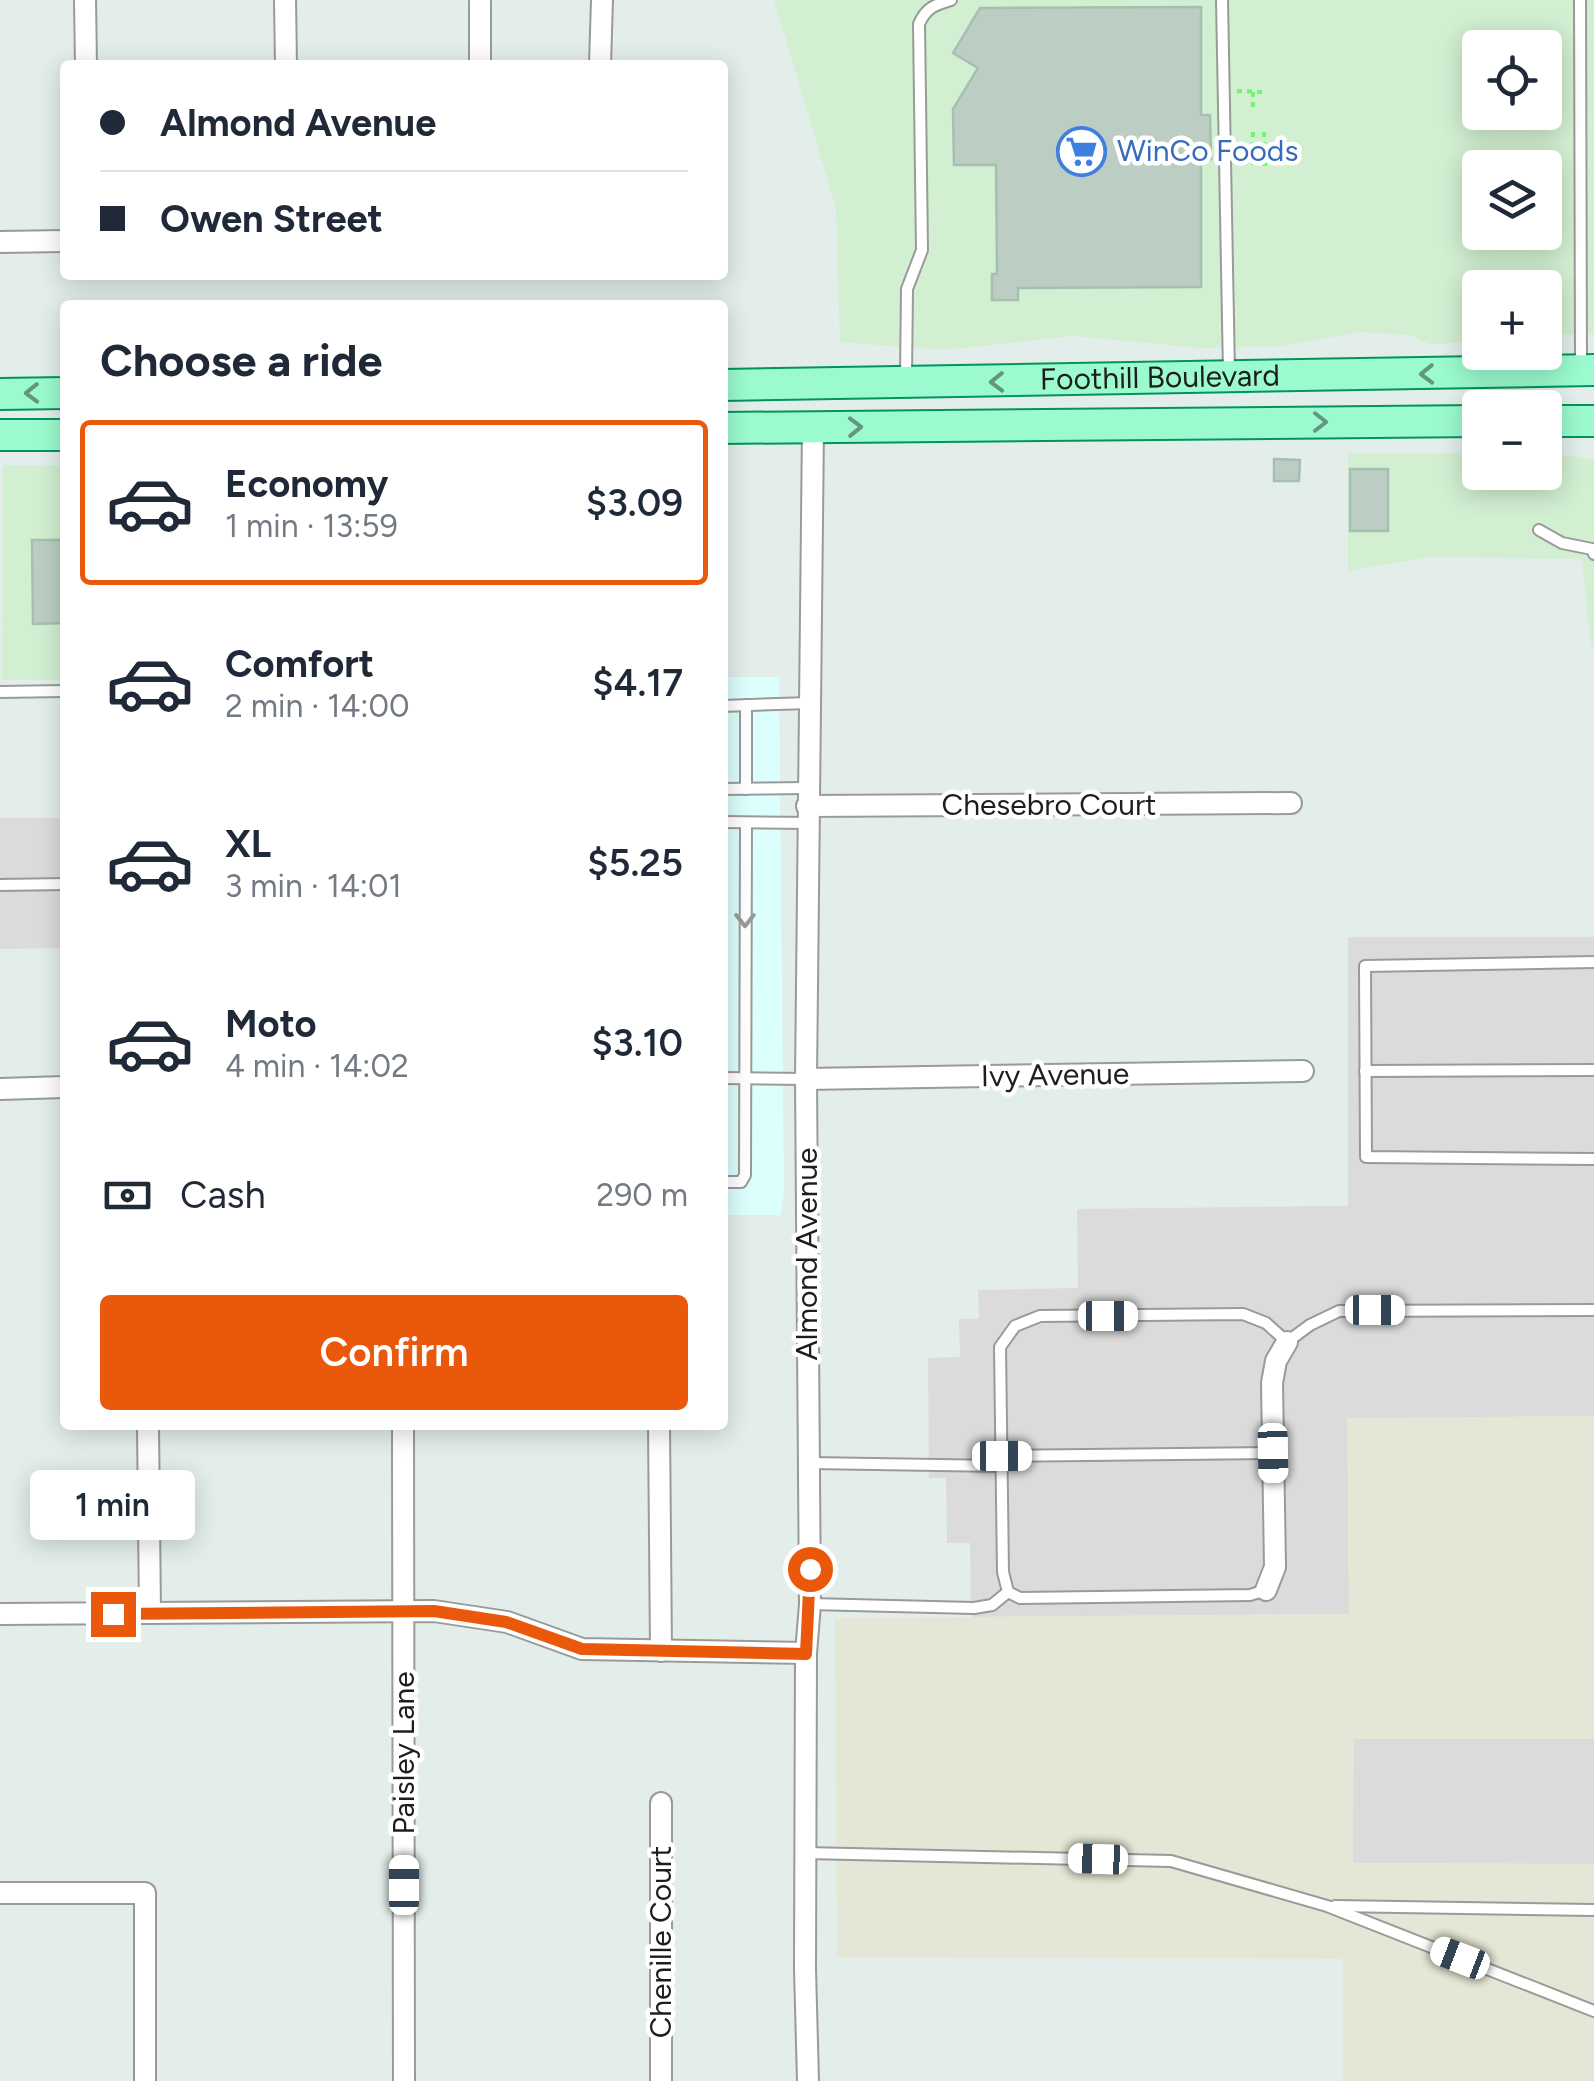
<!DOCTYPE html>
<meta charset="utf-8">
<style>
:root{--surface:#fff;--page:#f6f6f7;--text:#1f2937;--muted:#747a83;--line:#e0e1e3;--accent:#ea580c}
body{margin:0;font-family:Figtree,sans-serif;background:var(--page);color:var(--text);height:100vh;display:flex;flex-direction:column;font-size:38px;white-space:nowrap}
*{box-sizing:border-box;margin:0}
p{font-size:32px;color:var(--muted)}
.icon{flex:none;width:55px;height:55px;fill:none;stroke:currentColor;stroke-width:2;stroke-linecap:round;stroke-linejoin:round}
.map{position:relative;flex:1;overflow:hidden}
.details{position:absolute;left:60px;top:300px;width:668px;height:1130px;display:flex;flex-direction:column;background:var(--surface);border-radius:10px;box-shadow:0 5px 25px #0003}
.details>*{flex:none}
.guide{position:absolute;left:60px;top:60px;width:668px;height:220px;border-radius:10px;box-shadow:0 5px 25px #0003;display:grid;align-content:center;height:220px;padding:0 40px;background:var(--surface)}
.fabs{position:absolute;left:1462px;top:30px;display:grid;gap:20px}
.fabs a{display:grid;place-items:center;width:100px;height:100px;border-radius:10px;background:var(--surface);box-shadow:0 5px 25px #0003;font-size:50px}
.end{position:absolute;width:45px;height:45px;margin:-22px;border:12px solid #ea580c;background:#fff;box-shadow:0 0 0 5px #fff}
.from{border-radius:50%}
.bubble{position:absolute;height:70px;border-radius:10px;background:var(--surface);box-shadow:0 5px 25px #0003;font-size:32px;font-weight:600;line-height:70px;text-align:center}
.car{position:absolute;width:30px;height:60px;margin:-30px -15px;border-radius:12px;box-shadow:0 0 8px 2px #0007;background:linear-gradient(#fff 24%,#345 0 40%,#fff 0 76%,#345 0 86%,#fff 0)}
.guide b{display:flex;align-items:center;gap:35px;height:95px;font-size:38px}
.guide b+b{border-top:2px solid var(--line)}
.guide i{width:25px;height:25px;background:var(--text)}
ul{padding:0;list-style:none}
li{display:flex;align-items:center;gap:30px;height:165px;margin:0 20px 15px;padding:0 20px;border:5px solid transparent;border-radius:10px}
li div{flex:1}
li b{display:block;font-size:38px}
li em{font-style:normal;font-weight:600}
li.current{border-color:var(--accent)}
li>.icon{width:90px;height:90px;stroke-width:1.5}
h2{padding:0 40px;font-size:45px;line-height:120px}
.pay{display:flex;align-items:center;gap:25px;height:110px;padding:0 40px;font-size:38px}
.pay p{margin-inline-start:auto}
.cta{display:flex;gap:20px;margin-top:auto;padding:20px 40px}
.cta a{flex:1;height:115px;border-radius:10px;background:var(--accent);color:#fff;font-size:40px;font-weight:600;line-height:115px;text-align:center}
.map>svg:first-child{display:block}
.residential{fill:#dadbda}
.commercial{fill:#d2efd2;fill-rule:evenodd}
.industrial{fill:#e4e7d5}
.education{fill:#dbfffd}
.building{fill:#bccec3;stroke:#a5c0b0;stroke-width:2.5}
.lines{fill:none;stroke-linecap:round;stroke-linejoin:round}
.service-casing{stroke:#9a9a9a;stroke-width:14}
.minor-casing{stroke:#9a9a9a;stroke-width:24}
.primary-casing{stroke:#02945e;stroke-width:34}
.path{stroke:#6af873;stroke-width:4;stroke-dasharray:5 5;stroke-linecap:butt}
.service{stroke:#fff;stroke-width:10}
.minor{stroke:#fff;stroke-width:20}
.primary{stroke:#9bfbce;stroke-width:30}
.oneway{stroke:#62977e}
.oneway2{stroke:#999}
.route{stroke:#ea580c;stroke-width:12}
.labels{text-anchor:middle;stroke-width:9;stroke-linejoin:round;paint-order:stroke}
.shop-label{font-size:30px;fill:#366cbe;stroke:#fff;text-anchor:start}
.street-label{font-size:30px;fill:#1d1d1d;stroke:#fff}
</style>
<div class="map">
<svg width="1594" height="2081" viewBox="0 0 1594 2081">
<rect width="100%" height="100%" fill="#e3eeea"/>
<g class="residential">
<polygon points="0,818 65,818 65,948 0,949"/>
<polygon points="1348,937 1594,937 1594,1416 1348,1419 1349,1614 971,1617 970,1543 947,1543 946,1478 929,1478 928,1358 960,1357 959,1319 979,1319 978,1290 1078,1288 1077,1209 1348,1206"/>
<polygon points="1353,1739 1594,1739 1594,1864 1353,1863"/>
</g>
<g class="commercial">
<path d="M 774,0 L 1594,0 L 1594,334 L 1545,335 L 1545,288 L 1480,288 L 1480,339 L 1431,345 L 1409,335 L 1359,332 L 1283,346 L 1200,348 L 1073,336 L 944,350 L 840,342 L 836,208 ZM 1480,48 L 1545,48 L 1545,112 L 1480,112 ZM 1480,168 L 1545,168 L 1545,232 L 1480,232 Z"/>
<polygon points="1545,452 1594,460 1594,646 1591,646 1582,559 1431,557 1348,571 1348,453 1480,453 1480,472 1545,472"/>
<polygon points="3,465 65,466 65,680 2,680"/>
</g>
<polygon class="industrial" points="1594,1416 1594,1739 1354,1739 1353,1863 1594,1864 1594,2081 1343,2081 1343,1959 837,1957 835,1618 1349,1614 1347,1418"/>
<polygon class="education" points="722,677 779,677 784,1192 780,1215 723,1215"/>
<g class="building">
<polygon points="1201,7 1201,115 1210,115 1211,159 1201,160 1201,287 1018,288 1018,300 992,300 992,274 997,274 996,165 954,165 953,109 978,68 953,53 980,8"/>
<polygon points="1274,459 1300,460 1299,481 1274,481"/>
<rect x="1350" y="469" width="38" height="62"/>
<polygon points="32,540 65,540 65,623 33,624"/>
</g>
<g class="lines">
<defs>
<g id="service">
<polyline points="1222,0 1229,373"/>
<polyline points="1580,0 1581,364"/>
<path d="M 906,377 L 907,289 L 922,250 L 919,24 C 926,8 934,5 951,0"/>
<polyline points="1481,472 1481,477"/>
<polyline points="1539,530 1562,543 1592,549 1594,554"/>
<polyline points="0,692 65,691"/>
<polyline points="722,706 809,703"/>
<polyline points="722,789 808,788"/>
<polyline points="746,789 746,705"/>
<polyline points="722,822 808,823"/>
<polyline points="0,885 65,884"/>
<polyline points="1594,962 1365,966 1366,1157 1594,1159"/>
<polyline points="1365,1071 1594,1070"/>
<polyline points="722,1078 806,1079"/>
<polyline points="722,1182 741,1182 745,1175 746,823"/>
<polyline points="1002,1456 1273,1453"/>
<polyline points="809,1463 1002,1466"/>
<polyline points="1008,1592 1003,1572 1000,1347 1015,1326 1040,1316 1243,1314 1266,1323 1287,1342 1310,1325 1339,1311 1594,1310"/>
<polyline points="1008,1592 1020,1598 1250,1595 1266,1590"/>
<polyline points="810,1604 974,1608 992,1605 1008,1592"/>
<polyline points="806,1853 1171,1861 1327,1906 1594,2011"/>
<polyline points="1335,1906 1594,1910"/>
</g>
<g id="minor">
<polyline points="85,0 86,65"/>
<polyline points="285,0 286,65"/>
<polyline points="480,2 480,65"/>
<polyline points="600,65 602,0"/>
<polyline points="0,242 65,241"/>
<polyline points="807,806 1291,803"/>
<polyline points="806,1079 1303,1071"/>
<polyline points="0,1089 65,1087"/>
<polyline points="148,1425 150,1613"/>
<polyline points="403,1425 404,2081"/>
<polyline points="659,1425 661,1651"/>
<polyline points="1266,1590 1275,1567 1272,1383 1276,1361 1287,1342"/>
<polyline points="0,1614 434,1611 507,1622 582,1649 806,1653"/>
<polyline points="0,1893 145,1893 145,2081"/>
<polyline points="661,2081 661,1803"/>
<polyline points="808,2081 805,1969 806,1653 810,1604 806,1079 813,427"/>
</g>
<g id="primary">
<path id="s1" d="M 722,385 L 1594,370"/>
<polyline points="0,394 65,393"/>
<polyline points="1545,421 1594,421"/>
<polyline points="722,428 1480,421"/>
<polyline points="0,435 65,435"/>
</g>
</defs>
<use href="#service" class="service-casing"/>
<use href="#minor" class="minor-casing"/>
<use href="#primary" class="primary-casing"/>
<g class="path">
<polyline points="1237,91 1265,92"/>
<polyline points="1253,92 1253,107"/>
<polyline points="1253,132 1253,165"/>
<polyline points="1264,132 1265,166"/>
</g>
<use href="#service" class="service"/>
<use href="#minor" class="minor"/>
<use href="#primary" class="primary"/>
</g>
<defs><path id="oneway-chevron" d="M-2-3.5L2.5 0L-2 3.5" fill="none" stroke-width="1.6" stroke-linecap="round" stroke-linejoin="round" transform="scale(2.5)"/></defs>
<g class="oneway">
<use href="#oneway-chevron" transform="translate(1427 374) rotate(179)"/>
<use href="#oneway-chevron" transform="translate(997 382) rotate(179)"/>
<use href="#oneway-chevron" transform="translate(32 393) rotate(179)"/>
<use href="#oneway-chevron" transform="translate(1320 422)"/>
<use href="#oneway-chevron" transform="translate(855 427) rotate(-1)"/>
</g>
<use class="oneway2" href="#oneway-chevron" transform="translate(745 920) rotate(90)"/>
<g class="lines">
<polyline class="route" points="113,1614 434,1611 506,1622 582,1649 806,1654 810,1569"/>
</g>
<defs>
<symbol id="supermarket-ring" viewBox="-11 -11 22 22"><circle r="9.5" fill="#fff" stroke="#3f7fe0" stroke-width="1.5"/><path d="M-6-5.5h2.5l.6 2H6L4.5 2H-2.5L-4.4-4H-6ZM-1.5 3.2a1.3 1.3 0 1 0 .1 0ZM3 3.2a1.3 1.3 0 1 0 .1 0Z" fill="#3f7fe0"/></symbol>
</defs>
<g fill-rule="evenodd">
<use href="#supermarket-ring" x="1054" y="124" width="55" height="55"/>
</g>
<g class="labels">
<g class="shop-label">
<text x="1117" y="161">WinCo Foods</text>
</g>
<g class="street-label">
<text dy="10" stroke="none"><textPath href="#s1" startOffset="438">Foothill Boulevard</textPath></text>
<text x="1049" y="815">Chesebro Court</text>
<text transform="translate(1055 1075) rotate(-1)" y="10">Ivy Avenue</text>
<text transform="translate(807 1254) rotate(-90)" y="10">Almond Avenue</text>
<text transform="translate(404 1753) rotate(-90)" y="10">Paisley Lane</text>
<text transform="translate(661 1942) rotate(-90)" y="10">Chenille Court</text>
</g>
</g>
</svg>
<div class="fabs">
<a><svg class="icon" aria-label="locate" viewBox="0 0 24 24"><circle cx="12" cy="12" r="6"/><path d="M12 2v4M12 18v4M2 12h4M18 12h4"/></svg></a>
<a><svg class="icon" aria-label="layers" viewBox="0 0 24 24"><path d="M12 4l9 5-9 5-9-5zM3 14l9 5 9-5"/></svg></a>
<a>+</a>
<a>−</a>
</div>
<i class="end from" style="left:810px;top:1569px"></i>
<i class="end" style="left:113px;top:1614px"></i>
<div class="bubble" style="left:30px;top:1470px;width:165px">1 min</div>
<i class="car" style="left:1375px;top:1310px;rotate:90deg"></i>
<i class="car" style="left:1108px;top:1316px;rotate:90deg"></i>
<i class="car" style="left:1273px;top:1453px;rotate:179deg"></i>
<i class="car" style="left:1002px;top:1456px;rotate:90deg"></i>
<i class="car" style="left:1098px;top:1859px;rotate:272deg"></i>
<i class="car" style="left:404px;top:1885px;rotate:0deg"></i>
<i class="car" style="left:1460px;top:1958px;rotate:291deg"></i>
<div class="guide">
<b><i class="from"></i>Almond Avenue</b>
<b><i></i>Owen Street</b>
</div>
<section class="details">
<h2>Choose a ride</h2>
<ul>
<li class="current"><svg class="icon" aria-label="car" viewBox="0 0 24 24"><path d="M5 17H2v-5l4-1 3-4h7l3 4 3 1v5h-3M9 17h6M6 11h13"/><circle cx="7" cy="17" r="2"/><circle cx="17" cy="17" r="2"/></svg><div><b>Economy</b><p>1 min · 13:59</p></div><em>$3.09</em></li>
<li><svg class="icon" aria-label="car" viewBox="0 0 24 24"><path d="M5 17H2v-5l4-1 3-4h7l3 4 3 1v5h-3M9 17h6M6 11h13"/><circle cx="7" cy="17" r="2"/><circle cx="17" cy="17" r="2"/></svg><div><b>Comfort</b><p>2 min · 14:00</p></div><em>$4.17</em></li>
<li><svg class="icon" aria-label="car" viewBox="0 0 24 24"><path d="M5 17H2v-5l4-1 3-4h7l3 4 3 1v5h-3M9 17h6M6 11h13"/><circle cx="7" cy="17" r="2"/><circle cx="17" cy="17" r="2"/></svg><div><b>XL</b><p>3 min · 14:01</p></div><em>$5.25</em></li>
<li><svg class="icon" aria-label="car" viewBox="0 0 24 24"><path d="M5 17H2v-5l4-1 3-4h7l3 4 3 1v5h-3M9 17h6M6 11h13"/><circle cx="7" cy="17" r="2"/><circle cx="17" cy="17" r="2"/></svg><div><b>Moto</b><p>4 min · 14:02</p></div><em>$3.10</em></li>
</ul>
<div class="pay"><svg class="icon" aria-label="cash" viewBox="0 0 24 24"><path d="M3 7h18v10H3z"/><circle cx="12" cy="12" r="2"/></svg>Cash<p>290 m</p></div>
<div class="cta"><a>Confirm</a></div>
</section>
</div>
